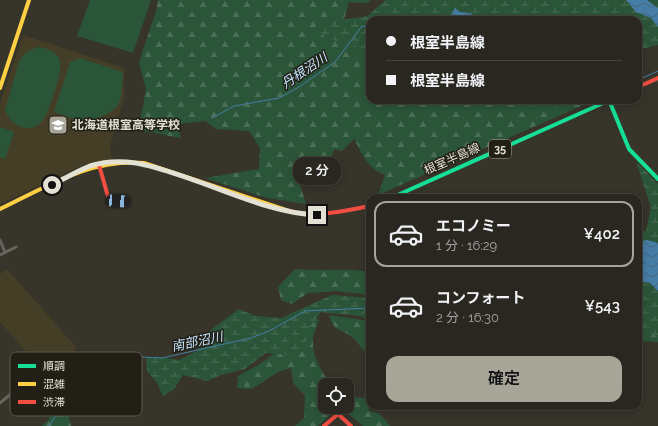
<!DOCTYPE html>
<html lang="ja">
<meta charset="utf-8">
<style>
:root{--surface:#292720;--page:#312f29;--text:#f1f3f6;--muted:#a5a5a5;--line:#45443e;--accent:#a7a498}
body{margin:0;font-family:Raleway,"Noto Sans JP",sans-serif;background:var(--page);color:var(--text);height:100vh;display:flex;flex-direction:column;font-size:15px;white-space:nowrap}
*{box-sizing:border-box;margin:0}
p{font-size:13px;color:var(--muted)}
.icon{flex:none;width:22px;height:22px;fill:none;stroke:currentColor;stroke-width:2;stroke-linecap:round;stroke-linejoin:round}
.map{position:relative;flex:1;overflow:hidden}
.sheet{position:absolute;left:366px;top:194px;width:276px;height:216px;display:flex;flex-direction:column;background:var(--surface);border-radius:12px;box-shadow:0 2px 10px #0003,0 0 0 1px var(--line)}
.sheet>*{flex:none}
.guide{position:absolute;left:366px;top:16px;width:276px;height:88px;border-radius:12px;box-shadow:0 2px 10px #0003,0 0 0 1px var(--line);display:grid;align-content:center;height:88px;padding:0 20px;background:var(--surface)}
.controls{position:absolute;left:318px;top:378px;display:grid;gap:8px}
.controls a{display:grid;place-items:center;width:36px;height:36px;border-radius:8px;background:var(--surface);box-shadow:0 2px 10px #0003,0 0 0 1px var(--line);font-size:20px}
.end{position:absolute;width:18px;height:18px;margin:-9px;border:5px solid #e3e0d4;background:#111;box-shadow:0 0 0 2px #111}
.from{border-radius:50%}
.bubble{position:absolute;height:28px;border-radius:12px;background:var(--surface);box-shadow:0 2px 10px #0003,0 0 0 1px var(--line);font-size:13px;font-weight:600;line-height:28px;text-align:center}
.car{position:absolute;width:12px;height:24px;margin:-12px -6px;border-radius:5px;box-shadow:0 0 3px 1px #0007;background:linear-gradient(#222 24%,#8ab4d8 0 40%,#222 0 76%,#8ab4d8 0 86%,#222 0)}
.guide b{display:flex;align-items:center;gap:14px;height:38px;font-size:15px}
.guide b+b{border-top:1px solid var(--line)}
.guide i{width:10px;height:10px;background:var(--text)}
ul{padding:7px 0 0;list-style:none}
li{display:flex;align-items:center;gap:12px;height:66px;margin:0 8px 6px;padding:0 12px;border:2px solid transparent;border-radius:12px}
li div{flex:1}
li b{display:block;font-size:15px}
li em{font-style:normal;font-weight:600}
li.on{border-color:var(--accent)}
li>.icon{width:36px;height:36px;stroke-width:1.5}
.action{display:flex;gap:8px;margin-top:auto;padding:8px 20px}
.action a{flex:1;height:46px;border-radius:12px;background:var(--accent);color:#111;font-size:16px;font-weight:600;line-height:46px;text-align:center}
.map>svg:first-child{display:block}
.built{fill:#453e26}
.forest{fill:url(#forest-firs)}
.wetland{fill:url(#wetland-marsh)}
.park{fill:#2b5539}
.water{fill:url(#water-waves)}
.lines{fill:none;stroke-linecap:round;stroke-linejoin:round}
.stream{stroke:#467da7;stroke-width:1}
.street{stroke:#676460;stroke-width:3}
.fast{stroke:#16e098;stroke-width:4}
.slow{stroke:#ffcf43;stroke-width:4}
.jam{stroke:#f24e42;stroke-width:4}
.route{stroke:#e3e0d4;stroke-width:5}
.labels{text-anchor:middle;stroke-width:3;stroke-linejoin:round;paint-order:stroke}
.shield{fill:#211f16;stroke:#a9a69b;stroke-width:1}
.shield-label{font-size:11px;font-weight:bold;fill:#e3e0d4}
.poi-label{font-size:12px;font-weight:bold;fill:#e3e0d4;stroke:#211f16;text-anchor:start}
.street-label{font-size:12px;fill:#e3e0d4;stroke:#211f16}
.water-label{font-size:13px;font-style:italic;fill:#c3e3fe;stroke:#211f16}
.key{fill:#211f16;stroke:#5b594f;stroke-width:1}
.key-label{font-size:11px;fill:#e3e0d4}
</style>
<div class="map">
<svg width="658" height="426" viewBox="0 0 658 426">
<defs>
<pattern id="forest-firs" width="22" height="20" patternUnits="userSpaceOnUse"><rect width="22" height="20" fill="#2b5539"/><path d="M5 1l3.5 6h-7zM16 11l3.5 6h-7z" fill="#4a6d55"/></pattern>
<pattern id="wetland-marsh" width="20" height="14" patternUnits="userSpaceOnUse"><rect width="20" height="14" fill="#2b5539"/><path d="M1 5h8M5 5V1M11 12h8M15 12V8" fill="none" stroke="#4a6d55"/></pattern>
<pattern id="water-waves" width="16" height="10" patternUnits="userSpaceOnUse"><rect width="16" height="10" fill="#467da7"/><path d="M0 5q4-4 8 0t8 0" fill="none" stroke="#45667e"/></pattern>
</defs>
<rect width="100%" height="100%" fill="#37342a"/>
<g class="built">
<polygon points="23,35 124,68 124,98 110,146 112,160 86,164 0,204 0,104"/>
<polygon points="7,269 76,347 73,354 57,366 44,359 36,363 0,322 0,274"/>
</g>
<g class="forest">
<path d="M 158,0 L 371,0 L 366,3 L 349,2 L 343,23 L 370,36 L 370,100 L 595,100 L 378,195 L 385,175 C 367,168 363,155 354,139 L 342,151 L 334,149 L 332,156 L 320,161 L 314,174 L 298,178 L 306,204 L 267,198 L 205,178 L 259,169 L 260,148 L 249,131 L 216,129 L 205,121 L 177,124 L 181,138 L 144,131 L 140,122 L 146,89 L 139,62 L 156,11 Z"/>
<path d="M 295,269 C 320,272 345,267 370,272 L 370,295 L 337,291 L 308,293 L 292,304 L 281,300 L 278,287 Z"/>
<path d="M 329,315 L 370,321 L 370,349 L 363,350 C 360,346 357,341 353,338 C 341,328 334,333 329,315 Z"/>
<path d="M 313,316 L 319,320 C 317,326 313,334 313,341 C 312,356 322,374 332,385 L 325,385 L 325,407 L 339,407 L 318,426 L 295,426 L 304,418 L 305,395 L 293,383 L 291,368 L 278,372 L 252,389 L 237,388 L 238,376 L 258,365 L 275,353 L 285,355 L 295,348 Z"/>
<polygon points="638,326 658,336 658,342 638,341"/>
<polygon points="39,370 55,373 72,399 86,390 112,378 104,388 81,398 67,410 71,426 42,426 49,419 53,400 34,375"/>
<polygon points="347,395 368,399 369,411 379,413 390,426 363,426 340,407 347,407"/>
</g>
<g class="wetland">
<polygon points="386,0 658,0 658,45 638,50 638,20 370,20 370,51 325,37 320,31 342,20 367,16"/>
<polygon points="496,100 570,100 545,113 539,108"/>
<polygon points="636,161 658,184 658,243 638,242 638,235 646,230 651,208"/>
<polygon points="638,281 650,283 658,291 658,337 638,327"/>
<polygon points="332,295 370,298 370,320 359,316 321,312 309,328 306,347 289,355 266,353 245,369 221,375 207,381 183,375 174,389 163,396 157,383 147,371 146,358 161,357 179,360 197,351 208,332 239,309 255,316 281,318"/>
</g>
<g class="park">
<polygon points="90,0 151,0 133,53 77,36"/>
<path d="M 38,47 C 47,48 57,51 60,61 C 63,70 49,113 43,120 C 30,136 11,126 5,110 L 20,59 L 28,51 Z"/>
<path d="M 80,58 L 123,72 C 121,110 121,108 87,123 L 54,112 L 70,62 Z"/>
<polygon points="0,127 14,132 5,159 0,157"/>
</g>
<g class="water">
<polygon points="626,0 647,0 658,8 658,27 651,18 636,12"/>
<polygon points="455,8 460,12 471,13 477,20 440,20 444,15 451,15"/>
<polygon points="647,240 658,243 658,291 650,283 638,281 638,242"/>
</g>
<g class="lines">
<g class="stream">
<polyline points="391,20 406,20"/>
<polyline points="638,80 658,71"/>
<polyline points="212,118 234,106 279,98 299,87 335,62 362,26 370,28"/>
<polyline points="49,426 74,389 92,374 126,359 142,357 162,358 251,338 269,331 305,311 370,308"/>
</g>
<g class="street">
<polyline points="0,240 5,252"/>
<polyline points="0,255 16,247"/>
<polyline points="0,403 25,382"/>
</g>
<g class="fast">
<polyline points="609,100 629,149 658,179"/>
<polyline points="391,198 610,100"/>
</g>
<g class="slow">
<polyline points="0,88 29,0"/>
<path d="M 0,209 C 46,187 91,158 144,163 L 289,211"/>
</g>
<g class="jam">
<polyline points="638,87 658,78"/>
<polyline points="99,165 109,200 128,202"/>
<path d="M 289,211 C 316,218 343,211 370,206"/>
<polyline points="324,426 338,414 351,426"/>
</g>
</g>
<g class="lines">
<path class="route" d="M 52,185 C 64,179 77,171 90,166 C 125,155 155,167 188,178 C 229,192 273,213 317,215"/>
</g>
<defs>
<symbol id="school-square" viewBox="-11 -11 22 22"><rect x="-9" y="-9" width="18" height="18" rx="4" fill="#a7a498" stroke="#211f16"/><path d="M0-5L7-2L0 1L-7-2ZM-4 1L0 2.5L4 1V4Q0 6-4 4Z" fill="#fff"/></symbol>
</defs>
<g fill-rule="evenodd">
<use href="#school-square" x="47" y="114" width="22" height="22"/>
</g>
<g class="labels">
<rect class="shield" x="489" y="140" width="22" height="18" rx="3"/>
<g class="shield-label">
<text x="500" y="153">35</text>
</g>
<g class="poi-label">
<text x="72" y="129">北海道根室高等学校</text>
</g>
<g class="street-label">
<text transform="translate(452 159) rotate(-24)" y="4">根室半島線</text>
</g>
<g class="water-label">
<text transform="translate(304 70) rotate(-34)" y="5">丹根沼川</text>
<text transform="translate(197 341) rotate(-12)" y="5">南部沼川</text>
</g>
</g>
<rect x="10" y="352" width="132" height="64" rx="6" class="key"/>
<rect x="18" y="364" width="18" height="4" fill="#16e098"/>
<rect x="18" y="382" width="18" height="4" fill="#ffcf43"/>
<rect x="18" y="400" width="18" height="4" fill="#f24e42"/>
<g class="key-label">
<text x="43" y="370">順調</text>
<text x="43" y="388">混雑</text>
<text x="43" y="406">渋滞</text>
</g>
</svg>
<div class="controls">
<a><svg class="icon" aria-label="locate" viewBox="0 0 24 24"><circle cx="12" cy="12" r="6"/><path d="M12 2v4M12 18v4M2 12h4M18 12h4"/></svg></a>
</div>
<i class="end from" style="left:52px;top:185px"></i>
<i class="end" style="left:317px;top:215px"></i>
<div class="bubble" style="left:293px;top:157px;width:48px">2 分</div>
<i class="car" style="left:118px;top:201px;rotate:94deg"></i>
<div class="guide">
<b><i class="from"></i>根室半島線</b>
<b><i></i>根室半島線</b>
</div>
<section class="sheet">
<ul>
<li class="on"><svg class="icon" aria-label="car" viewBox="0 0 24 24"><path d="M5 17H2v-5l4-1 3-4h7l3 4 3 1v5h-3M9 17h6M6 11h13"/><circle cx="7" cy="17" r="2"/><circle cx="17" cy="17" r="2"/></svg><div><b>エコノミー</b><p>1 分 · 16:29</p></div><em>¥402</em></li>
<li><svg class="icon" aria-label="car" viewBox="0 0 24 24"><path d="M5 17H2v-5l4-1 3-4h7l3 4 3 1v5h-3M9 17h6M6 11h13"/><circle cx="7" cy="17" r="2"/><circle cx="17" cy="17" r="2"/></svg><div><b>コンフォート</b><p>2 分 · 16:30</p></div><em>¥543</em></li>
</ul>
<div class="action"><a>確定</a></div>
</section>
</div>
